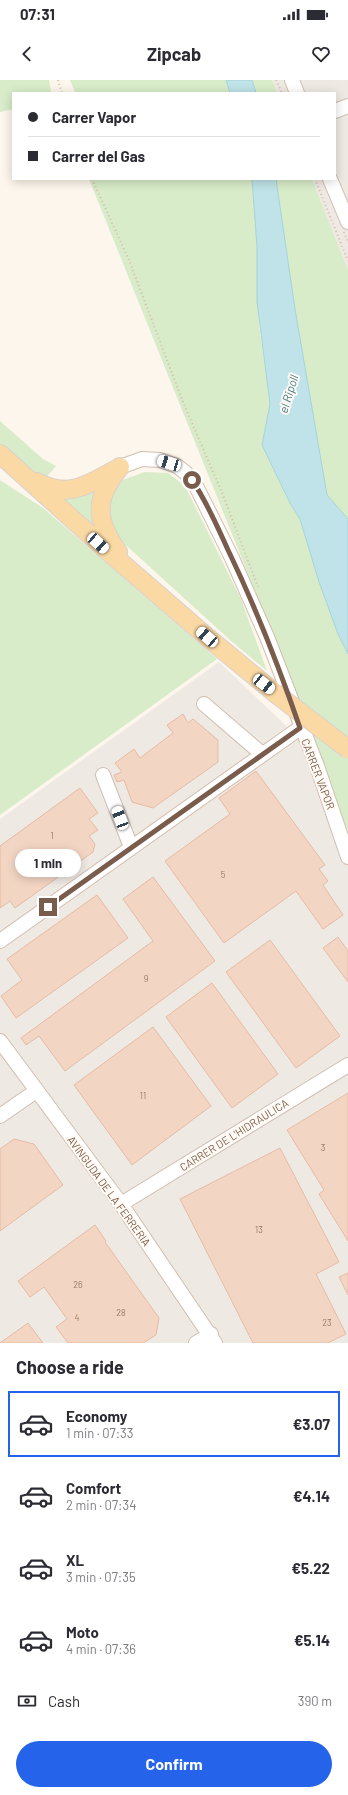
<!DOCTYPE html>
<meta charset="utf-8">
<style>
:root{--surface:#fff;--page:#f7f7f7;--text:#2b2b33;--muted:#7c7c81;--line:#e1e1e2;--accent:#2563eb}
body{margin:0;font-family:Barlow,sans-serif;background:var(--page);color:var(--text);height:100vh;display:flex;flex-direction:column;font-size:15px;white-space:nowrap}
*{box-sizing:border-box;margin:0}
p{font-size:13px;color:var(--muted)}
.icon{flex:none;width:22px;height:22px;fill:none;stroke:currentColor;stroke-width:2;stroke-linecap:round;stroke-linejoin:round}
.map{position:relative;height:1263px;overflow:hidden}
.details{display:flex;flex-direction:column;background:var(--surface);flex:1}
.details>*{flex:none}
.top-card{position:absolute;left:12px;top:12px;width:324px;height:88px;border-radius:0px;box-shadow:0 2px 10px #0003;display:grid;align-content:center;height:88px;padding:0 16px;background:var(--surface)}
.end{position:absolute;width:18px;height:18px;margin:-9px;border:5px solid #7a5c4d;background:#fff;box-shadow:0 0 0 2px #fff}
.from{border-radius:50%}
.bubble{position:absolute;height:28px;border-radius:14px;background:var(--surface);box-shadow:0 2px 10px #0003;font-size:13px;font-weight:700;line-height:28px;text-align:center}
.car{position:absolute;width:12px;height:24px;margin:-12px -6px;border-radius:5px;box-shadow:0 0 3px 1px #0007;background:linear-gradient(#fff 24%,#345 0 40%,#fff 0 76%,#345 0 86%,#fff 0)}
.top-card b{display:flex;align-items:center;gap:14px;height:38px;font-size:15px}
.top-card b+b{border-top:1px solid var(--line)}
.top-card i{width:10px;height:10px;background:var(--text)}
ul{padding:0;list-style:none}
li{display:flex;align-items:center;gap:12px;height:66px;margin:0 8px 6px;padding:0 8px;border:2px solid transparent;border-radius:0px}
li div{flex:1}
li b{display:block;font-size:15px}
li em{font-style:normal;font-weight:700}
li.active{border-color:var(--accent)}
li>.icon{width:36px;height:36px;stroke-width:1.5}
h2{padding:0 16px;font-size:18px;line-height:48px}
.pay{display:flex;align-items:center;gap:10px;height:44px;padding:0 16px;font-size:15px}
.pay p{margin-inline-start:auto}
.action{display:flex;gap:8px;margin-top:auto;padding:8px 16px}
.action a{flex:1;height:46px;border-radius:24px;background:var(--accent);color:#fff;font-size:16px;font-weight:700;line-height:46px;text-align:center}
.status{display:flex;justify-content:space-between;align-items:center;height:28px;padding:0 20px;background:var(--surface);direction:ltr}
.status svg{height:11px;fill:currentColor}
header{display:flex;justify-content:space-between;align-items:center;height:52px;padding:0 16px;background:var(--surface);font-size:18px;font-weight:700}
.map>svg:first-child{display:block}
.industrial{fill:#efe9e4}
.green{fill:#d8ecc9}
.water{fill:#bfe3e8;stroke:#a5d3da}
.building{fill:#f3d5c3;stroke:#e6bba3}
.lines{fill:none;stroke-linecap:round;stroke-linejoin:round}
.minor-casing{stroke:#d1beb0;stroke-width:16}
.major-casing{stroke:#dad1cd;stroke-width:20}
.path{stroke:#d9b8a5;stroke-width:2;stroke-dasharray:1 3;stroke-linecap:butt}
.minor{stroke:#fff;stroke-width:14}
.major{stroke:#fbd9a5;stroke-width:18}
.major-bridge-casing{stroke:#dad1cd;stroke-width:20;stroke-linecap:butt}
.major-bridge{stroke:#fbd9a5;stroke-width:18}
.route{stroke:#7a5c4d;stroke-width:5}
.labels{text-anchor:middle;stroke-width:4;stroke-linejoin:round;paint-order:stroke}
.number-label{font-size:9px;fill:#987a6a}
.street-label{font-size:11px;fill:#7a5c4d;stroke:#fffaf3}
.water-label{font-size:12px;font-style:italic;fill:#437c86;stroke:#fffaf3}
</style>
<div class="status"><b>07:31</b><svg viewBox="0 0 49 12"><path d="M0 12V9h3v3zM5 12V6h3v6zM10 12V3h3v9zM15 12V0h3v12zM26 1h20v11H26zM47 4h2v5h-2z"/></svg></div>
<header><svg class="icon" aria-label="back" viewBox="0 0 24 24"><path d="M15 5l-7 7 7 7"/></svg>Zipcab<svg class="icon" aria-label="heart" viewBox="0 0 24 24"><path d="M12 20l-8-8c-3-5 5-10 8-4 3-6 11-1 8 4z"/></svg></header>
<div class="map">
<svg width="348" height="1263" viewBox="0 0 348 1263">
<rect width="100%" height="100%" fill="#fdf6ec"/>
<g class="industrial">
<polygon points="272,0 348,0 348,190 312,99 335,99 335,13 277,13"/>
<polygon points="219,582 319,677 348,751 348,1263 0,1263 0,739"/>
</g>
<g class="green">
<polygon points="0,0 49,0 51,13 13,13 13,29 0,32"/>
<polygon points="70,0 226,0 230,13 72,13 75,12"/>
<polygon points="252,0 272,0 277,13 256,13"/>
<polygon points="89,99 252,99 257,167 257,211 259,245 270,324 262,365 290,423 300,439 319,502 338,554 348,574 348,751 265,536"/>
<polygon points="276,99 312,99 348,190 348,439 327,415 295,229"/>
<polygon points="0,341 43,379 56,386 44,400 29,390 0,365"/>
<polygon points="145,392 168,393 185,406 241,519 267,591 230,560 117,457 106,444 114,403"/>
<polygon points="0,400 43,428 217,579 0,735"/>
<polygon points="98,404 99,451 55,415"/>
</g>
<g class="water">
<polygon points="226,0 252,0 256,13 230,13"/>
<polygon points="252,99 276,99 295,229 327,415 348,439 348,574 338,554 319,502 300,439 290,423 262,365 270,324 257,222 257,167"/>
</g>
<g class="building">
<polygon points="183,634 188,643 193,639 218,660 218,682 153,728 132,722 124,700 117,702 114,695 122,692 115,683 134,669 140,678 173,653 167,645"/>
<polygon points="256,691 325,785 319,789 328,801 323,805 343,835 323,849 296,811 224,863 165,781 230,734 219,718"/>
<polygon points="80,708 98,733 89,739 98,750 89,756 95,764 93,772 15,828 10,821 0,828 0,766"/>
<polygon points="153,797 215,881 65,991 39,956 26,965 21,958 153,861 123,819"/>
<polygon points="97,815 128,858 16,938 1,916 22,900 7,879"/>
<polygon points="338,857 348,871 348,902 323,868"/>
<polygon points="270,860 340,956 296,988 226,892"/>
<polygon points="212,903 278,994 232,1028 166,937"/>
<polygon points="153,947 211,1026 132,1085 74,1005"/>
<polygon points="348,1013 348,1161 319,1114 324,1110 287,1050"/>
<polygon points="14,1059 34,1064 63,1105 0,1151 0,1069"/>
<polygon points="280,1068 339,1182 316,1194 346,1254 328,1263 253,1263 180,1119"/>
<polygon points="95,1145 106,1161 105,1162 159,1238 156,1255 143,1263 68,1263 56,1247 67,1239 44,1207 30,1217 18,1201"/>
<polygon points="348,1193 348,1215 339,1197"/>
<polygon points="28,1243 43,1263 0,1263"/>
</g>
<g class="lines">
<defs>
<g id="minor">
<polyline points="292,0 297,13"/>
<polyline points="335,31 348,26"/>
<polyline points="330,99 348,142"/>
<polyline points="120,387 142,379 160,380 177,386 186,393 197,408 232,478 267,557 317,686 348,777"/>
<polyline points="204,624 262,674"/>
<polyline points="103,695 131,767"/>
<polyline points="0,861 300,648"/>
<polyline points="0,961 121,1124 215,1263"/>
<polyline points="0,1036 36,1011"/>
<polyline points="121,1124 348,985"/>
<polyline points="196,1263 211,1254"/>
</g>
<g id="major">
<polyline points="0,374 110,473 207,557 275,613"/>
<path d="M 37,402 C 68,419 87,405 115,390"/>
<path d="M 118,472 C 95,440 94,418 120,387"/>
</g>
</defs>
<use href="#minor" class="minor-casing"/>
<use href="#major" class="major-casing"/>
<g class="path">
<polyline points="58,0 62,13"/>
<polyline points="276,0 282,13"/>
<polyline points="92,99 129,180 183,322 223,415 258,507"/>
<polyline points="315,99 348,181"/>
<polyline points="344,152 348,163"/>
</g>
<use href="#minor" class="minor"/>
<use href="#major" class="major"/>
<defs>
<polyline id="major-bridge" points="275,613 348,669"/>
</defs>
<use href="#major-bridge" class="major-bridge-casing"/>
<use href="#major-bridge" class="major-bridge"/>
</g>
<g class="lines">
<path class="route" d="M 48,827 L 300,648 C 279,587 256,528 228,470 C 217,446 207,422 192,400"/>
</g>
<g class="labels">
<g class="number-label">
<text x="52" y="759">1</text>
<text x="223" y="798">5</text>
<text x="146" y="902">9</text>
<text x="143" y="1019">11</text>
<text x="323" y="1071">3</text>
<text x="259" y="1153">13</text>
<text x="78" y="1208">26</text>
<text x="121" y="1236">28</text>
<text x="77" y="1241">4</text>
<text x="327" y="1246">23</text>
</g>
<g class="street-label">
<text transform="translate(318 694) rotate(69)" y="4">CARRER VAPOR</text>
<text transform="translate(234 1055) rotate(-32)" y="4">CARRER DE L'HIDRAULICA</text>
<text transform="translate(109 1111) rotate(54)" y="4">AVINGUDA DE LA FERRERIA</text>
</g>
<g class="water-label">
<text transform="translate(289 314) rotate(-73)" y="4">el Ripoll</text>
</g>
</g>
</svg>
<i class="end from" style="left:192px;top:400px"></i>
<i class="end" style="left:48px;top:827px"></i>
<div class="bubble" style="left:15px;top:769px;width:66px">1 min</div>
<i class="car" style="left:169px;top:383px;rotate:287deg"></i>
<i class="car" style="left:98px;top:463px;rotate:132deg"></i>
<i class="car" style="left:207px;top:557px;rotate:311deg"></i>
<i class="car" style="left:264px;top:604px;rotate:128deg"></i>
<i class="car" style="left:120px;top:738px;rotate:339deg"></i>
<div class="top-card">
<b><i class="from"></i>Carrer Vapor</b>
<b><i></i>Carrer del Gas</b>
</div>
</div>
<section class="details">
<h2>Choose a ride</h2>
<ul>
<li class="active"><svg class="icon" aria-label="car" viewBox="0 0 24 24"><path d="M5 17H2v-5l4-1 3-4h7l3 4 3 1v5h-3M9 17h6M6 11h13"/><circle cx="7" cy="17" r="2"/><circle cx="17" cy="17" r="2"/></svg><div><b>Economy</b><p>1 min · 07:33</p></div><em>€3.07</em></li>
<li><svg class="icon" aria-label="car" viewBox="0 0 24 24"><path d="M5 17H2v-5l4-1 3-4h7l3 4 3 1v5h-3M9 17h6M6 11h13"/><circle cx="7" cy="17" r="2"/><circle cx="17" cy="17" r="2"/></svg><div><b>Comfort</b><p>2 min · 07:34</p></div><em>€4.14</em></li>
<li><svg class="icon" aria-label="car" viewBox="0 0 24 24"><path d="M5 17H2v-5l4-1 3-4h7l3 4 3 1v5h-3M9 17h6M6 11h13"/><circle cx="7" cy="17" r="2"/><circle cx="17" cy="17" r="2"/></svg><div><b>XL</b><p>3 min · 07:35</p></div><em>€5.22</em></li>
<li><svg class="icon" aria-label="car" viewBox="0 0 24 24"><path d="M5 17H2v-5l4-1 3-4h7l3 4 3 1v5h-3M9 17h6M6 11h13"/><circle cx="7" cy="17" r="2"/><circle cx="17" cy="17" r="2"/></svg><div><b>Moto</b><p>4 min · 07:36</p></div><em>€5.14</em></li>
</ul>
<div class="pay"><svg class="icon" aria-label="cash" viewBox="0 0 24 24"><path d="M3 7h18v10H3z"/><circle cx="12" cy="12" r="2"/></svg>Cash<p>390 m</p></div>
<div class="action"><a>Confirm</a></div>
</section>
